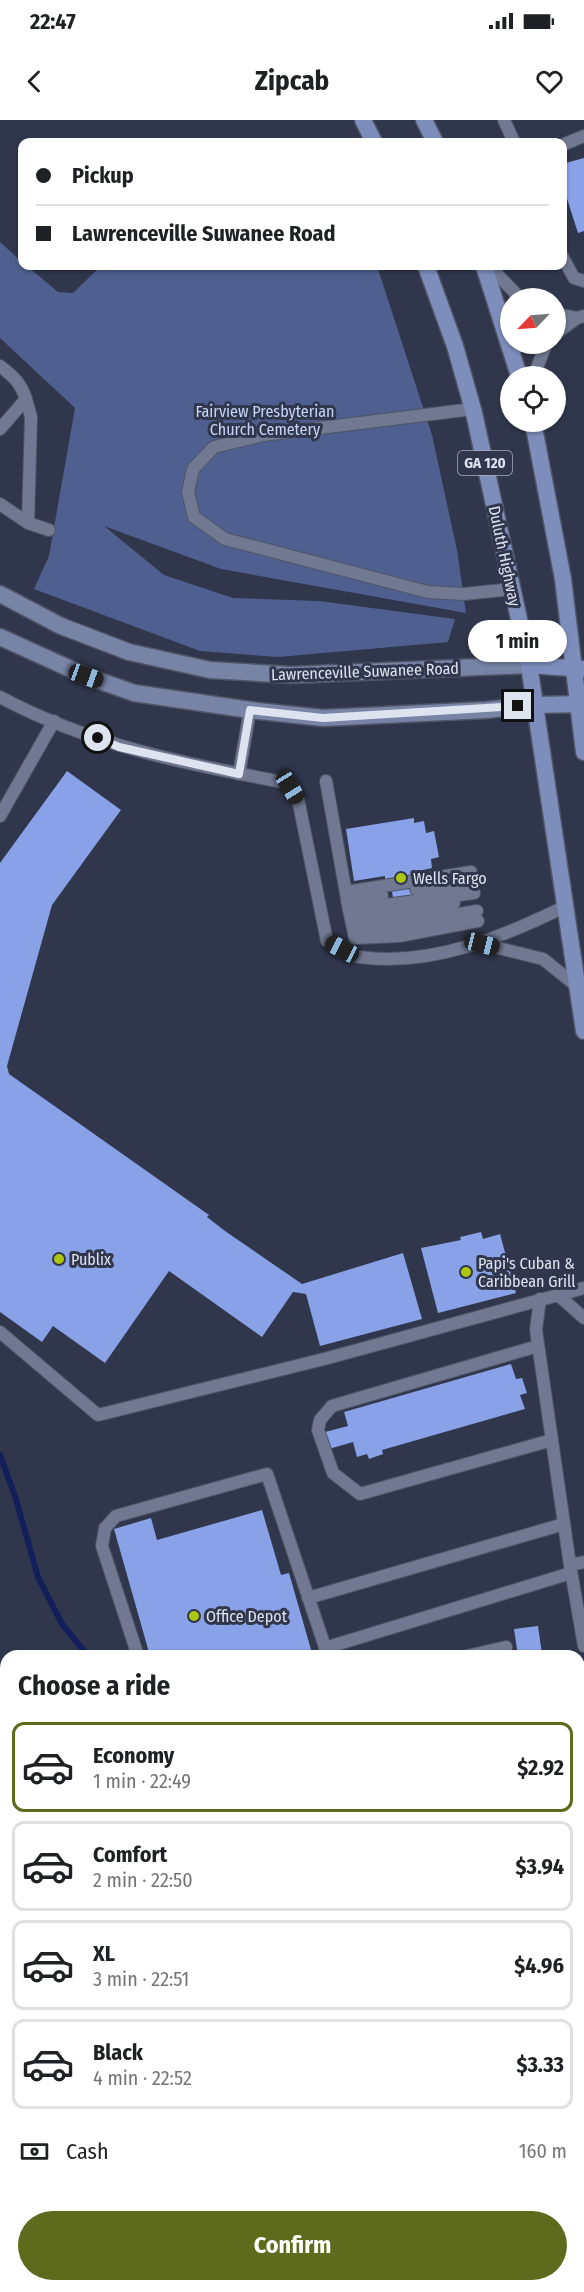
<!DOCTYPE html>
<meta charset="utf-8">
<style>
:root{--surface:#fff;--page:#f6f6f6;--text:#202124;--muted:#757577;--line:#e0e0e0;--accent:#5f6b1c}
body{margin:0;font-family:"Fira Sans Condensed",sans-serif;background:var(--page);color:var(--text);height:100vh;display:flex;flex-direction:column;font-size:22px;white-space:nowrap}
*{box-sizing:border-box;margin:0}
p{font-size:20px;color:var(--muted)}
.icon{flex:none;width:33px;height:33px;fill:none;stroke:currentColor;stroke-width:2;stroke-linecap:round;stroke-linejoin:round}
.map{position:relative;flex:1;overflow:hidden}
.panel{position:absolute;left:0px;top:1530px;width:585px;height:642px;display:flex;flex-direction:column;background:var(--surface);border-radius:18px 18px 0 0;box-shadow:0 2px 4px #0004}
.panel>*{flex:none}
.hud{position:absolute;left:18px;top:18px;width:549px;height:132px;border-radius:12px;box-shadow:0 2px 4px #0004;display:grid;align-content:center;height:132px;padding:0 18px;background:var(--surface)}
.needle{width:39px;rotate:245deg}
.tools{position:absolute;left:500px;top:168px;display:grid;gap:12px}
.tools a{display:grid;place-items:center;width:66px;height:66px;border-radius:50%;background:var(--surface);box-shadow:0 2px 4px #0004;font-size:30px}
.end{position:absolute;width:27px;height:27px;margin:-14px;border:8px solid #dee3f0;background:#111;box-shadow:0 0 0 3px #111}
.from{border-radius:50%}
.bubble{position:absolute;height:42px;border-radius:21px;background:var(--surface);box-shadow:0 2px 4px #0004;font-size:20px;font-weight:700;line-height:42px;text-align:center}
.car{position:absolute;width:18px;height:36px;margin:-18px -9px;border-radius:8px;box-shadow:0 0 4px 2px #0007;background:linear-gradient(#222 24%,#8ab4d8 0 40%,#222 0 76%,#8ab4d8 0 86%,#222 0)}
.hud b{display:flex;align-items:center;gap:21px;height:57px;font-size:22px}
.hud b+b{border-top:2px solid var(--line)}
.hud i{width:15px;height:15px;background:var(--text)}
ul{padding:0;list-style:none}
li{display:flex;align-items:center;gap:18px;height:90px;margin:0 12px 9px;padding:0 6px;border:3px solid var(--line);border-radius:12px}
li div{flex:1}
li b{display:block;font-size:22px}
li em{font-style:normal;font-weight:700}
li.selected{border-color:var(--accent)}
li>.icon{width:54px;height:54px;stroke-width:1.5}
h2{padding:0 18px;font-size:27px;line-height:72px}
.pay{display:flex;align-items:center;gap:15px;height:66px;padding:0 18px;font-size:22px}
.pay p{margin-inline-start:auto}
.primary-button{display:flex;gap:12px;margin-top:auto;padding:12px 18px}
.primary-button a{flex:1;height:69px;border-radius:36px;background:var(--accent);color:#fff;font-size:24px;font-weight:700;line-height:69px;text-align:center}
.status{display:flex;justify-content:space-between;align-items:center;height:42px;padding:0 30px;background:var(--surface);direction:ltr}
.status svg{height:16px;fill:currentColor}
header{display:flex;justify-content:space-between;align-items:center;height:78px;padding:0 18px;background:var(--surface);font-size:27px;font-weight:700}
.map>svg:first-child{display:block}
.green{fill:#4f6090}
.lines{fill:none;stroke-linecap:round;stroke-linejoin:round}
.stream{stroke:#131f5a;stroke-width:6}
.building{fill:#88a1e7}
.service-casing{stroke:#4f5566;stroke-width:14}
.minor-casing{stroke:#4f5566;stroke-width:19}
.secondary-casing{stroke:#4f5566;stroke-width:19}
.primary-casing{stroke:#4f5566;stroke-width:19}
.service{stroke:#707991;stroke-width:12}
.minor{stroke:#707991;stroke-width:16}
.secondary{stroke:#7784a6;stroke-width:16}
.primary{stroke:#7e8ebc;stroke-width:16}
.route{stroke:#dee3f0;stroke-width:8}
.poi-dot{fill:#acc612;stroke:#30374c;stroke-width:2}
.labels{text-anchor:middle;stroke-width:6;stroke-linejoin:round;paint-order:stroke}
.shield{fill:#30374c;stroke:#aaafbf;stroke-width:1.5}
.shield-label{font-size:15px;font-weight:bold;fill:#dee3f0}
.park-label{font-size:16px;fill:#c6d4fa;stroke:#30374c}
.street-label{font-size:16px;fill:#dee3f0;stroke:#30374c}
.poi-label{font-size:16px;fill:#dee3f0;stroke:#30374c;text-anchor:start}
</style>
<div class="status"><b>22:47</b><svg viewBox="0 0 49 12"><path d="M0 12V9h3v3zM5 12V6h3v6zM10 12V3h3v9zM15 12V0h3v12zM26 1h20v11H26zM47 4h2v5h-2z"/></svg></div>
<header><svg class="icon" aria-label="back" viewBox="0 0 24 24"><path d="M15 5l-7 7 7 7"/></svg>Zipcab<svg class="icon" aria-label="heart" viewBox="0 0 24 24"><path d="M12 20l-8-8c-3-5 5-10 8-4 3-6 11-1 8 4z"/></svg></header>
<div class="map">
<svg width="584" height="2172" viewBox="0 0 584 2172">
<rect width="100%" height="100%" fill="#30374c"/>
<g class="green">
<polygon points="0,122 22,142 22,146 27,146 58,172 73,173 101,146 377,146 432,315 457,430 466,493 221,449 104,406 164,455 233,478 319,481 455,499 448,522 278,537 200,531 34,469 49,436 75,288 0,218"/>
<polygon points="334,2166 548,2166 546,2172 331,2172"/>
</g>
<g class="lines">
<g class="stream">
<polyline points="0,1335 15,1376 38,1457 62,1504 88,1536"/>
<polyline points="0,2161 6,2159"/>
<polyline points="454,2166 455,2172"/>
</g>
</g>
<g class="building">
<polygon points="584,38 584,111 578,113 562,63 562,44"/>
<polygon points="67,651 121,690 52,785 7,946 9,954 209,1095 207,1097 225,1111 302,1164 403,1133 422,1199 320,1226 306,1174 293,1172 262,1217 169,1151 105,1243 53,1206 42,1222 0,1192 0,743"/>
<polygon points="414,698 414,703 424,701 426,713 434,711 439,737 431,739 432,748 419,751 426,812 399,816 390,759 385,760 385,756 354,761 346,709"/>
<polygon points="481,1112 483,1119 500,1114 516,1173 438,1193 421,1128 461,1120 460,1117"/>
<polygon points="511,1244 516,1259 522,1258 527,1273 520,1275 525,1289 382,1330 383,1334 369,1339 367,1334 357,1337 353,1322 329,1329 325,1312 348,1306 344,1292"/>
<polygon points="262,1390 281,1455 289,1453 312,1533 304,1536 150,1536 114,1409 151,1398 157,1420"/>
<polygon points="538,1506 542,1534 554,1532 555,1536 518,1536 514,1509"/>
<polygon points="6,1612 6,1659 0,1660 0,1613"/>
<polygon points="579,1678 584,1701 584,1718 579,1719"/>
<polygon points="6,1693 6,1740 0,1741 0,1694"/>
<polygon points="6,1797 6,1841 0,1842 0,1798"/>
<polygon points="584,1964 584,2041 579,2045 579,1967"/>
</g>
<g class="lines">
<defs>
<g id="service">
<polyline points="504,0 514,22"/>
<polyline points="562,25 584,16"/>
<polyline points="562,136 574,158 584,161"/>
<polyline points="489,146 520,178"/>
<polyline points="555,194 577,198"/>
<polyline points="555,214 577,198 584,196"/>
<path d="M 0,246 C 13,256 21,263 26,279"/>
<polyline points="534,256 546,224"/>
<polyline points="473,289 263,315 214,327 193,349 188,372 194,397 225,419 428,472 464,474 512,469"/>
<polyline points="0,309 26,279 31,297 28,403"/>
<polyline points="0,384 28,403 49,410"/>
<path d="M 0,577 C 89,625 190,645 288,663 L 298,679 L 327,821 C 336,826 349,836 359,837 C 431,847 503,817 566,786"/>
<polyline points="239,654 250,590"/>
<polyline points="326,661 349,790 474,773"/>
<polyline points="0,696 54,601"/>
<polyline points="416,769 472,763"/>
<polyline points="346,772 471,752"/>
<polyline points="347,781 382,776"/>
<polyline points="349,790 355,818 399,816 478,801"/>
<polyline points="352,801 454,783"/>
<polyline points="355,812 477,791"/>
<polyline points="482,824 543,839 578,867"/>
<polyline points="558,1175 584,1198"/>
<polyline points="540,1179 536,1210 570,1445"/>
<polyline points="0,1212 98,1295 328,1238 584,1168"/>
<polyline points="538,1226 332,1286 320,1300 318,1310 333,1353 360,1374 552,1320"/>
<polyline points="584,1442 570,1445 584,1526"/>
<polyline points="308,1478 564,1404"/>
<polyline points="325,1528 571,1453"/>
<polyline points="138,1536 102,1426 105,1408 116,1396 267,1354 328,1536"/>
<polyline points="467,1536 506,1527"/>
<polyline points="579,1620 584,1620"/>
<polyline points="579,1750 584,1750"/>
<polyline points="579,1949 584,1947"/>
</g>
<g id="minor">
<polyline points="0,1587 6,1586"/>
<polyline points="0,1770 6,1771"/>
<polyline points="579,1808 584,1806"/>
<polyline points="579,1834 584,1832"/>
</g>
<g id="secondary">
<polyline points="0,474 61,506 129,532 210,550 291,555 529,545"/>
<polyline points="0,517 86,556 134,573 250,590 323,598 486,590 534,585"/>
</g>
<g id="primary">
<polyline points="363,0 374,22"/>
<polyline points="424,0 435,22"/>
<polyline points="426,146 455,226 474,293 529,545 584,911"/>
<polyline points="484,146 519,256"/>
<polyline points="533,302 563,459 584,632"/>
<polyline points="529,545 584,549"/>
<polyline points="534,585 584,584"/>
</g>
</defs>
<use href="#service" class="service-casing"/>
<use href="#minor" class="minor-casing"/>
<use href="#secondary" class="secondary-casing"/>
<use href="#primary" class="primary-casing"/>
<use href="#service" class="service"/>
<use href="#minor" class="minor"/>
<use href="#secondary" class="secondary"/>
<use href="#primary" class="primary"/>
</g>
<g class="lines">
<polyline class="route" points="98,618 119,627 239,654 250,590 323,598 518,586"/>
</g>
<g class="poi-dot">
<circle cx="401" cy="758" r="6"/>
<circle cx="59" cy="1139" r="6"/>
<circle cx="466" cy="1152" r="6"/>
<circle cx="194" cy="1496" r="6"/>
</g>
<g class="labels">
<rect class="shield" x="458" y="331" width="54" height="24" rx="4.5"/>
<g class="shield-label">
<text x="485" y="348">GA 120</text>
</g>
<g class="park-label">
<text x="265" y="297">Fairview Presbyterian<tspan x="265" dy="18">Church Cemetery</tspan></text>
</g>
<g class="street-label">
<text transform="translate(505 436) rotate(78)" y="6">Duluth Highway</text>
<text transform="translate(365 551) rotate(-2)" y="6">Lawrenceville Suwanee Road</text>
</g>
<g class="poi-label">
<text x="413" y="764">Wells Fargo</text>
<text x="71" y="1145">Publix</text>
<text x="478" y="1149">Papi's Cuban &amp;<tspan x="478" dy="18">Caribbean Grill</tspan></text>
<text x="206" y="1502">Office Depot</text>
</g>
</g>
</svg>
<div class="tools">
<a><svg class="needle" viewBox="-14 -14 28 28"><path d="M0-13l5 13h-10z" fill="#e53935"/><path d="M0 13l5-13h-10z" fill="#757577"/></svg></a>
<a><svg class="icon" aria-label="locate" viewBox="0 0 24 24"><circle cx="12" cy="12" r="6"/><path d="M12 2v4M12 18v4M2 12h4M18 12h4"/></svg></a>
</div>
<i class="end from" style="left:98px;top:618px"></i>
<i class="end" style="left:518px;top:586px"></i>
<div class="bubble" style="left:468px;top:500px;width:99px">1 min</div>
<i class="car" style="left:86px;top:556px;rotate:110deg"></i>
<i class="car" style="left:290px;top:667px;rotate:148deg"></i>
<i class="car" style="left:482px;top:824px;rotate:104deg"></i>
<i class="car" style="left:342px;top:829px;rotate:298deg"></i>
<div class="hud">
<b><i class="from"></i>Pickup</b>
<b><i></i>Lawrenceville Suwanee Road</b>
</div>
<section class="panel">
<h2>Choose a ride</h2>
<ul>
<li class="selected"><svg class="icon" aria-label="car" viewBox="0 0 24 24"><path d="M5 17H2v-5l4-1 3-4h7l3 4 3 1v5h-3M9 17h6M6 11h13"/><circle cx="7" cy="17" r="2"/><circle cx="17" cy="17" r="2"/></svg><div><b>Economy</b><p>1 min · 22:49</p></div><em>$2.92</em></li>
<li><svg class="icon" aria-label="car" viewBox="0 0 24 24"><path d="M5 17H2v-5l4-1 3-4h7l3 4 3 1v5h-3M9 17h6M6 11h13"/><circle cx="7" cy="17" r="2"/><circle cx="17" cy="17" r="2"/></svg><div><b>Comfort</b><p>2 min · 22:50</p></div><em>$3.94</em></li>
<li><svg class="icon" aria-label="car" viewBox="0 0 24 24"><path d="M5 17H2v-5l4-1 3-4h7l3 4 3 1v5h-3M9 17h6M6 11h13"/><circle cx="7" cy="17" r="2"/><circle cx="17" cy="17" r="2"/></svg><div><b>XL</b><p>3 min · 22:51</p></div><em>$4.96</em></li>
<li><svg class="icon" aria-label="car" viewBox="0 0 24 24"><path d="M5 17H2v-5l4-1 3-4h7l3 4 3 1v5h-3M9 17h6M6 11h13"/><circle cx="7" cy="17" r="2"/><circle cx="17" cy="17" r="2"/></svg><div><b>Black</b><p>4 min · 22:52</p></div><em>$3.33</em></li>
</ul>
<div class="pay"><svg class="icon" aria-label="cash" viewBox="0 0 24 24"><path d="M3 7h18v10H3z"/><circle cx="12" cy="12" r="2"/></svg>Cash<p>160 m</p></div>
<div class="primary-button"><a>Confirm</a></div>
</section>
</div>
